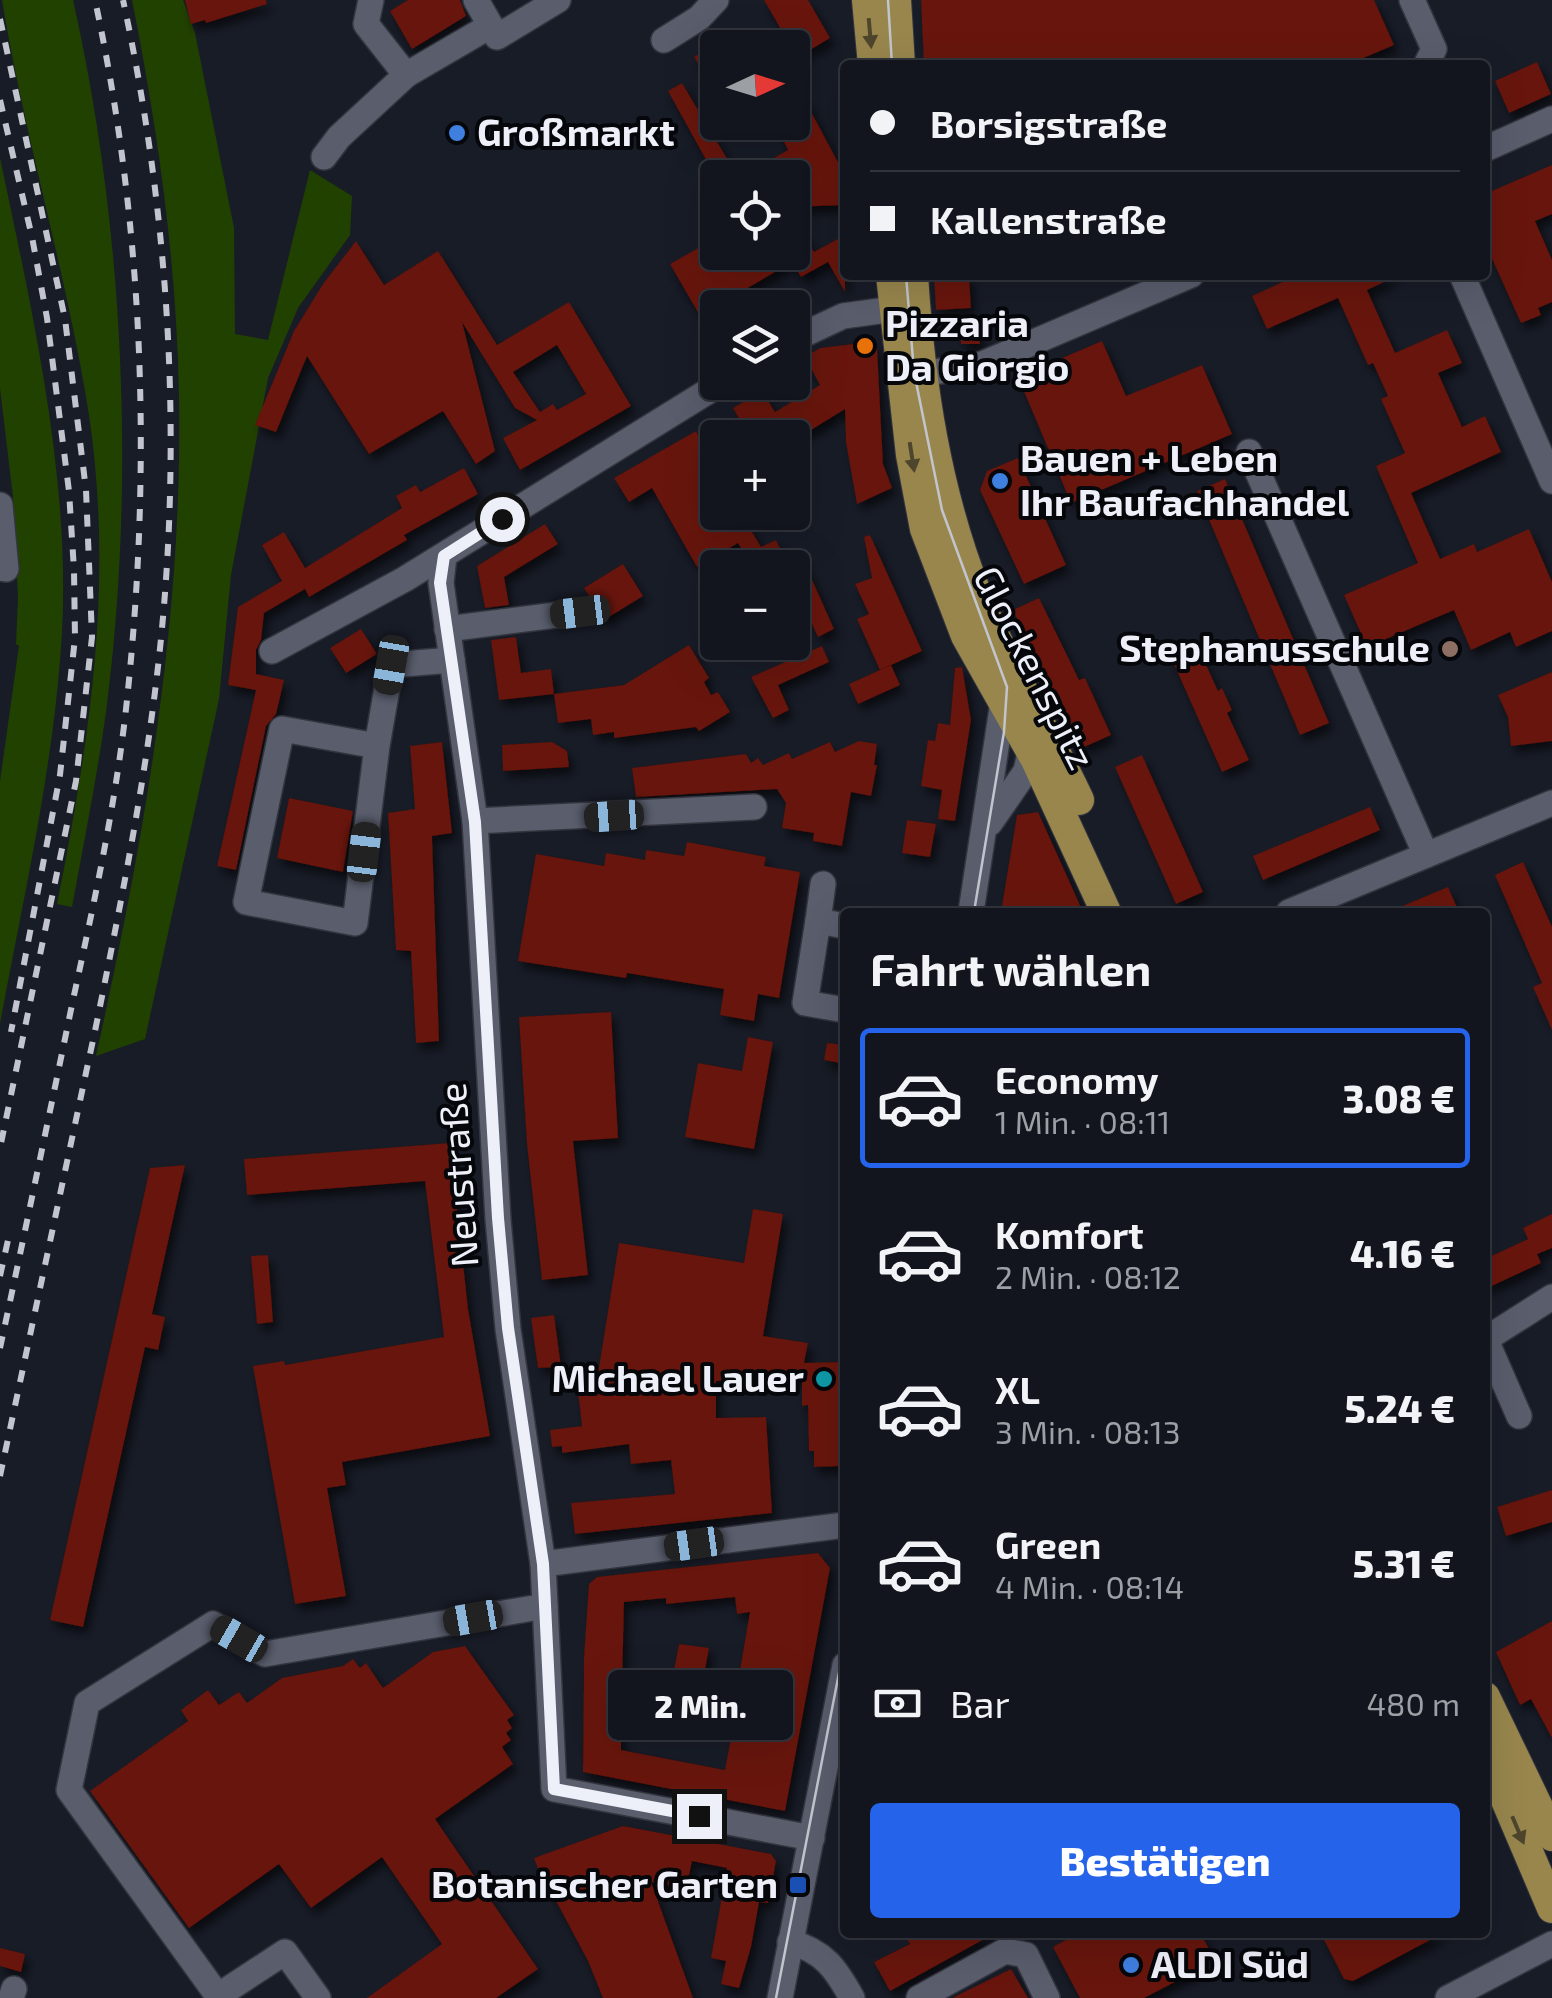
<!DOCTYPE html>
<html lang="de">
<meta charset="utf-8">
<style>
:root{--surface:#12151d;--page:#1f222a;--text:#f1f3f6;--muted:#9c9fa4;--line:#31343b;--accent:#2563eb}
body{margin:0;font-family:"Exo 2",sans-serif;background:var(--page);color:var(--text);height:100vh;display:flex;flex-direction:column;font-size:38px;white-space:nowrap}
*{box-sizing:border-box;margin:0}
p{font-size:32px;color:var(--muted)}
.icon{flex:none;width:55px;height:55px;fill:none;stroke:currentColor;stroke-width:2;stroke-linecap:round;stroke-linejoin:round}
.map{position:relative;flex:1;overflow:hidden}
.side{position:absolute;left:840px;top:908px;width:650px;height:1030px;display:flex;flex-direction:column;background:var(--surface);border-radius:10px;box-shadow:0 10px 40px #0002,0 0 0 2px var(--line)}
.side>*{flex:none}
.top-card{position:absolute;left:840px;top:60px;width:650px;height:220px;border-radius:10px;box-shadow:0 10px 40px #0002,0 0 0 2px var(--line);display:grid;align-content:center;height:220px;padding:0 30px;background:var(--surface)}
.needle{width:65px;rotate:86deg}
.controls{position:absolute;left:700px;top:30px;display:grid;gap:20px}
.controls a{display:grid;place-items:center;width:110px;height:110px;border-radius:10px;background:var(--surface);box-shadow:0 10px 40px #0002,0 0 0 2px var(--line);font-size:50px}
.end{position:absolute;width:45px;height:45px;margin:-22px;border:12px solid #edf0f8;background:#111;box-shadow:0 0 0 5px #111}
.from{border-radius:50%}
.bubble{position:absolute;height:70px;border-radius:10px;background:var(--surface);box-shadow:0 10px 40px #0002,0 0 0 2px var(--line);font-size:32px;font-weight:800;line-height:70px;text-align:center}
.car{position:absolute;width:30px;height:60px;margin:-30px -15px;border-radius:12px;box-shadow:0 0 8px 2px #0007;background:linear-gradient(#222 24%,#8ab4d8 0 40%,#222 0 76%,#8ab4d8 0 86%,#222 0)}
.top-card b{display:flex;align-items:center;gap:35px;height:95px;font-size:38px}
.top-card b+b{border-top:2px solid var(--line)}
.top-card i{width:25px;height:25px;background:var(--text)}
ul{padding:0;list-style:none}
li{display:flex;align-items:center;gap:30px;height:140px;margin:0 20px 15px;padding:0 10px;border:5px solid transparent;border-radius:10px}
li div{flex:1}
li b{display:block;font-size:38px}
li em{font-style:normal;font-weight:800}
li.on{border-color:var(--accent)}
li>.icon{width:90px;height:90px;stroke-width:1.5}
h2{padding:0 30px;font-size:45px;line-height:120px}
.pay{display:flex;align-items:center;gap:25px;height:110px;padding:0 30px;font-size:38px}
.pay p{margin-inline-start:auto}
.button{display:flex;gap:20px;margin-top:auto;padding:20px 30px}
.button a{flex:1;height:115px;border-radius:10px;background:var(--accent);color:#fff;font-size:40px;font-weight:800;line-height:115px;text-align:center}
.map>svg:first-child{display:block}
.green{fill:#214101}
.building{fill:#671308;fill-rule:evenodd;filter:url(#shadow)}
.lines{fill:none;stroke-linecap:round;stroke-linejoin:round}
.minor-casing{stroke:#33353e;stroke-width:28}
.major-casing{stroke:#33353e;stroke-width:32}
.minor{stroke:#595d6c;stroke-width:25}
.major{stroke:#98864d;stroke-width:30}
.tram{stroke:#c2c5ce;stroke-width:2.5}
.rail{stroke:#c2c5ce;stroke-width:6;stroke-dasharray:12 12;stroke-linecap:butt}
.oneway{fill:#4e462c}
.route{stroke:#edf0f8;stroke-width:12}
.shop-dot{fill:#3f7fe0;stroke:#05070b;stroke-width:4}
.food-dot{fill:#e8710a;stroke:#05070b;stroke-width:4}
.education-dot{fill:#8d6e63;stroke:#05070b;stroke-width:4}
.culture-dot{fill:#0f9aa8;stroke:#05070b;stroke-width:4}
.transit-dot{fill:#1a4fb4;stroke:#05070b;stroke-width:4}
.labels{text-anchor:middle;stroke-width:8;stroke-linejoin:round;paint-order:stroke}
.poi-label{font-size:38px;font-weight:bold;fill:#edf0f8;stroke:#05070b;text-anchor:start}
.street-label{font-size:38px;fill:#edf0f8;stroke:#05070b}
</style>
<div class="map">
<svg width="1552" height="1998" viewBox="0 0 1552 1998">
<defs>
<filter id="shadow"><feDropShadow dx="4.5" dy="7" stdDeviation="5" flood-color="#0009"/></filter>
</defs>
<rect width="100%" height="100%" fill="#181c27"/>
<g class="green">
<path d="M 2,0 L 73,0 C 124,226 136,482 106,712 C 97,777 84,842 72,907 L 57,904 C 90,739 114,583 89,415 C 67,275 25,139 2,0 Z"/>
<path d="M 132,0 L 183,0 L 195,33 L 234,228 L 235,334 L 268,340 L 310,170 L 352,196 L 350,235 L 298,308 L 268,378 L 231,575 L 219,699 L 145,1039 L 96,1056 C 144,840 183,620 179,398 C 177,265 158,130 132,0 Z"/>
<path d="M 0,158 C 33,315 73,488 61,648 C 52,775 23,899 0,1024 L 0,781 L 19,646 L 16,644 L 18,598 L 13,497 L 0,388 Z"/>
</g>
<g class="building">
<polygon points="185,0 266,0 267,4 206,23 205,20 191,24"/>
<polygon points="408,0 460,0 466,16 412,49 390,11"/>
<polygon points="764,0 808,0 830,38 795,59 792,48 788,48 784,40 786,38"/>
<polygon points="921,0 1374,0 1394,45 1347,65 924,65"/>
<polygon points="718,43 718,63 703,71 694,57"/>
<polygon points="1537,62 1551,94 1509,113 1495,81"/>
<polygon points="792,76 840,166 845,166 845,205 792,207 792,165 771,178 739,178 788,150 774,122 792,122"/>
<polygon points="682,83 732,167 715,176 668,91"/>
<polygon points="1552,165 1552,214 1535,221 1552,260 1552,302 1538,308 1541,315 1521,323 1485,243 1485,194"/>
<polygon points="792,214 814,252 845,235 845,292 828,262 801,277 792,262 746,289 757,308 718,308 718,347 670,264 718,237 718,252 792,252"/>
<path d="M 356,241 L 384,285 L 438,251 L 497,345 L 569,302 L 631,406 L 520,470 L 503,438 L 537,420 L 515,408 L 462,322 L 495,451 L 476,464 L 443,411 L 369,454 L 307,356 L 276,432 L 255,425 L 294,331 L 323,284 ZM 557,345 L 586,394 L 557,410 L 553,404 L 540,412 L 513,372 Z"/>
<polygon points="934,275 969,275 971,308 936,310"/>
<polygon points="1298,275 1399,275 1367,290 1395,353 1447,330 1462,363 1438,373 1462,427 1485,416 1501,452 1411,493 1440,559 1474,544 1477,552 1529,529 1552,582 1552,631 1516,647 1510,632 1471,650 1454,610 1367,647 1344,595 1418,563 1376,466 1405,453 1381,399 1388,396 1373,363 1368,365 1338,298 1267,329 1252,296"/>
<polygon points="979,325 980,344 961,344 961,326"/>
<polygon points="1102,341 1126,396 1202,365 1232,434 1071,503 1018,377"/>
<polygon points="870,342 877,348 883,464 892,488 857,504 846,442 845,409 798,438 750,438 733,408 762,391 775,412 820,385 805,357 820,348"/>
<polygon points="696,431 718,474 718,512 740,512 761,547 776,540 784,557 753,568 738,543 697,567 652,488 629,502 614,478"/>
<polygon points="1018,458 1066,565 1024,584 980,490 987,471"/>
<polygon points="464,468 478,494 404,535 407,540 309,597 305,589 264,613 261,640 256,650 256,674 284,680 276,714 266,726 236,870 217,866 256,690 228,685 238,607 282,581 262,545 284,532 305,568 402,508 396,496 416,485 420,492"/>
<polygon points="1225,479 1329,723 1300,735 1197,491"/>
<polygon points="545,524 558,544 504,577 509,605 485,608 477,566"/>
<polygon points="870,535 922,651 880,670 857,619 869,614 855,584 872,578 864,537"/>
<polygon points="801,555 834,629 818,637 792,581 792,568 787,568 784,562"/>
<polygon points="623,564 643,596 604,620 584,588"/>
<polygon points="1039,598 1079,680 1085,678 1111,735 1082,748 1056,691 1051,693 1013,610"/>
<polygon points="361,629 377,654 346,673 330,648"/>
<polygon points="516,637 521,673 551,669 554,694 499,700 491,640"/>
<polygon points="1196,643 1218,691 1222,688 1232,710 1227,713 1249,760 1222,772 1170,655"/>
<polygon points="689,645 709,678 704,682 711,695 718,692 730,712 699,731 696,727 614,738 614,732 593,735 591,719 558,723 554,694 624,685"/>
<polygon points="822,646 829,662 778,685 789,710 773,718 751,677"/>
<polygon points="891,665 900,685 858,704 849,684"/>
<polygon points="962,667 971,720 955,821 938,819 942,790 921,786 928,740 935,741 938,723 950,725 955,668"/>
<polygon points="1552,672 1552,741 1511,746 1508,717 1498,695"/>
<polygon points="859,741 877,744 874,765 877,765 871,796 851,792 842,846 813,841 814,833 782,828 786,803 777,789 636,797 632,768 746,754 751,763 758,758 763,765 789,753 792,759 830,742 835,752"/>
<polygon points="442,742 452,833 432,836 439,1041 416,1043 411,951 396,950 388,813 415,809 410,746"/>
<polygon points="552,742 567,751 569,767 503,771 502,745"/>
<polygon points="1142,755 1203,892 1176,904 1115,767"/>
<polygon points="289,798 353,811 343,872 277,858"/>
<polygon points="1370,807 1380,830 1263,880 1253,856"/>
<polygon points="1038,812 1075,894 1083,912 1001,912 1017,815"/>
<polygon points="907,820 936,824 930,857 902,853"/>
<polygon points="687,842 766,857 764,866 800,872 779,998 758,994 754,1021 720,1015 724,989 627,973 626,978 518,961 536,854 604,866 606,853 645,860 646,850 684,856"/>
<polygon points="1523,862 1552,927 1552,1030 1533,987 1542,983 1495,875"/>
<polygon points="1448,887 1459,912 1388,912"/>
<polygon points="611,1012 618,1138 573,1141 588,1275 542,1280 527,1144 519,1017"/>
<polygon points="748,1037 773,1042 754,1149 685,1137 698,1063 742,1071"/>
<polygon points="827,1043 845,1045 845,1064 824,1060"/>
<polygon points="450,1143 468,1309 490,1436 342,1462 346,1485 327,1488 346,1596 295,1604 253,1366 284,1361 285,1365 444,1337 425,1181 247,1195 244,1159"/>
<polygon points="185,1165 152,1314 165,1317 158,1350 145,1347 83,1627 50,1620 150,1168"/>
<polygon points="753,1209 783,1214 763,1336 808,1343 804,1363 839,1362 842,1466 814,1467 814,1451 809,1451 808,1405 802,1406 802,1379 716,1381 716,1418 766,1417 772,1513 575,1534 571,1503 675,1494 671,1460 631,1464 629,1444 562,1453 562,1446 552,1447 550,1430 582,1426 577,1383 597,1380 619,1243 744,1263"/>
<polygon points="1552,1214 1552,1248 1537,1254 1541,1263 1485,1289 1485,1259 1528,1239 1523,1228"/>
<polygon points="268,1255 273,1322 257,1324 251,1256"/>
<polygon points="554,1315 561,1367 538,1368 531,1318"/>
<polygon points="1552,1490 1552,1522 1506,1536 1497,1507"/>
<path d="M 818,1553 L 830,1568 L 785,1811 L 583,1772 L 584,1657 L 589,1584 L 597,1577 ZM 735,1597 L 737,1614 L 750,1612 L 735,1699 L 763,1704 L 775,1711 L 769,1739 L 732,1732 L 725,1770 L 621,1750 L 621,1708 L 626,1708 L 626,1688 L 622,1688 L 624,1602 L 666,1598 L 666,1604 Z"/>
<polygon points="1552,1621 1552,1738 1531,1699 1520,1705 1496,1652"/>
<polygon points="679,1644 709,1648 701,1692 684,1689 687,1673 674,1670"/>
<polygon points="465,1646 514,1715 507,1720 512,1728 506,1733 511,1740 502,1747 513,1764 435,1819 538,1969 496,1998 367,1998 442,1944 382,1857 311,1908 279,1864 189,1928 90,1791 188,1721 181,1710 208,1690 219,1705 239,1692 247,1703 282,1678 343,1666 353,1659 360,1668 366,1663 383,1688 433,1652"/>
<polygon points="623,1826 771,1854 776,1861 768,1903 759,1902 751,1947 739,1988 721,1984 726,1961 711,1958 727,1868 692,1861 686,1889 651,1882 693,1998 603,1998 588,1961 546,1882 543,1883 534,1858"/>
<polygon points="920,1932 997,1932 890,1991 874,1962 910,1944 907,1939"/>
<polygon points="1080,1932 1200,1932 1210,1951 1196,1957 1202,1968 1144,1998 1080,1998 1053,1947"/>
<polygon points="1320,1932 1445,1932 1353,1981 1344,1979"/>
<polygon points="0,1948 25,1954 21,1972 0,1966"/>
<polygon points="1011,1969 1028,1998 953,1998 958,1995"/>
</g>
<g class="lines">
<defs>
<g id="minor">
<polyline points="371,0 366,24 406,75 490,26"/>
<polyline points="476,0 497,37 558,0"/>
<polyline points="1412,0 1434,49 1426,65"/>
<polyline points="664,40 699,18 716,0"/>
<polyline points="1485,149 1552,119"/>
<polyline points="324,157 339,137 406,75"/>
<polyline points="1462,275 1552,481"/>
<polyline points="792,340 843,316 894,309"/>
<polyline points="906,368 921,374 980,365 1191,275"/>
<polyline points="1249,452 1426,855"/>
<polyline points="0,505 6,569 0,568"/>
<polyline points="444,556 441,583 475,821 498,1219 508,1329 543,1564 554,1789 812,1838"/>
<polyline points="447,629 580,612"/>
<polyline points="272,651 405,579 723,382"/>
<polyline points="377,746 282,729 246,902 355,923 377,746 391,665 452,660"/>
<polyline points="475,821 754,807"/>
<polyline points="990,823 1026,771 1033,740"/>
<polyline points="971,912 1003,702"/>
<polyline points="1289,912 1552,803"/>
<polyline points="818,921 823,884"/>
<polyline points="845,926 818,921 805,1003 845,1010"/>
<polyline points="1485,1338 1519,1416"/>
<polyline points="1486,1339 1552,1297"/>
<polyline points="543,1564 845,1525"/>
<path d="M 790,1942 C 824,1951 836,1969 852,1998"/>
<polyline points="11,1998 14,1989"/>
<polyline points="318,1998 285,1952 218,1996 69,1790 87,1703 213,1624 265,1654 545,1606"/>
<polyline points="780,1998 845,1665"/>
<polyline points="919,1998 1005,1951 1026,1955 1047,1998"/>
<polyline points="1448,1998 1552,1944"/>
</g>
<g id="major">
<polyline points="867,0 873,65"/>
<polyline points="896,0 900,65"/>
<polyline points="891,275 911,455 925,529 966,636 1036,760 1106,912"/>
<path d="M 913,275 C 920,385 936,492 977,595 C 1005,666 1047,731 1079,800"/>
<polyline points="1485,1697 1552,1836"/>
<polyline points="1485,1751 1552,1908"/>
</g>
</defs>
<use href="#minor" class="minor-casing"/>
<use href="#major" class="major-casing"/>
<use href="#minor" class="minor"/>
<use href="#major" class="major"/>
<g class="tram">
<polyline points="888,0 892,65"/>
<polyline points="906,275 914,372 942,510 1007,687 1004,732 974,912"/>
<polyline points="776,1998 845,1642"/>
</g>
<g class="rail">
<polyline points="0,19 65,319 86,490 92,637 76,781 0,1148"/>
<polyline points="0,100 32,237 47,318 69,491 74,570 75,638 60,775 11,1032"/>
<polyline points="0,1276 10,1231"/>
<path d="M 0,1348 C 25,1232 49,1116 73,1000 C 94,903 115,807 126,709 C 152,472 145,233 95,0"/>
<path d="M 0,1476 C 32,1326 64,1176 96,1026 C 125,883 154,739 165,593 C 180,396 165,194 123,0"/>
</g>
</g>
<defs><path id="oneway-solid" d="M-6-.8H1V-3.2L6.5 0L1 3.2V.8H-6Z" transform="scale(2.5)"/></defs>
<g class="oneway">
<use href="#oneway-solid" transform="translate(870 33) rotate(85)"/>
<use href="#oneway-solid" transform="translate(912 457) rotate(81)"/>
<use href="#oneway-solid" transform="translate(1518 1830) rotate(67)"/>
</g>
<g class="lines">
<polyline class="route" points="502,519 444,556 440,583 475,822 498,1218 508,1328 543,1564 554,1789 699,1816"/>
</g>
<g class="shop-dot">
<circle cx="457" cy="133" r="10"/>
<circle cx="1000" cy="481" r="10"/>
<circle cx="1131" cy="1965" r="10"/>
</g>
<circle class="food-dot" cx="865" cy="346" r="10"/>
<circle class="education-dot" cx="1450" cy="649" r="10"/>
<circle class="culture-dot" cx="824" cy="1379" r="10"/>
<rect class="transit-dot" x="788" y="1875" width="20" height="20" rx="5"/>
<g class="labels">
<g class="poi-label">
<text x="477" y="146">Großmarkt</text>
<text x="885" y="337">Pizzaria<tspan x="885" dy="44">Da Giorgio</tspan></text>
<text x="1020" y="472">Bauen + Leben<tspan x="1020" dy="44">Ihr Baufachhandel</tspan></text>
<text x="1430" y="662" text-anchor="end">Stephanusschule</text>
<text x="804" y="1392" text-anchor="end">Michael Lauer</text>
<text x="778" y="1898" text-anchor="end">Botanischer Garten</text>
<text x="1151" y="1978">ALDI Süd</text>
</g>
<g class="street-label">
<text transform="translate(1034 668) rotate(63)" y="13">Glockenspitz</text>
<text transform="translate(459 1175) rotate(-94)" y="13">Neustraße</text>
</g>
</g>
</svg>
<div class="controls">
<a><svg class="needle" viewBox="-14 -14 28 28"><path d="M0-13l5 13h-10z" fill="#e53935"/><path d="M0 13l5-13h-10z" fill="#9c9fa4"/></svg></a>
<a><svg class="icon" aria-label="locate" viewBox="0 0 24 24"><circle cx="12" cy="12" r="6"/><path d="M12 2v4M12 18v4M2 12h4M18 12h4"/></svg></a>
<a><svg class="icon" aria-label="layers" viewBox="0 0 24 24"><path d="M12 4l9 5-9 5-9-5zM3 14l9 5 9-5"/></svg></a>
<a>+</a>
<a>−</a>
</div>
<i class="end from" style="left:502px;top:519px"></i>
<i class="end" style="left:699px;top:1816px"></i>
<div class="bubble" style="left:608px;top:1670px;width:185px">2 Min.</div>
<i class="car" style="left:580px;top:612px;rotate:263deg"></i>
<i class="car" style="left:391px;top:665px;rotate:190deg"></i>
<i class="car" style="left:614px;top:816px;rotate:266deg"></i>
<i class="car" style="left:364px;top:852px;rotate:7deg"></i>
<i class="car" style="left:694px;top:1544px;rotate:262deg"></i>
<i class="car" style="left:473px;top:1618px;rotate:260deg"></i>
<i class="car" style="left:239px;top:1639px;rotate:300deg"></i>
<div class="top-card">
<b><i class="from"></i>Borsigstraße</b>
<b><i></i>Kallenstraße</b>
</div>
<section class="side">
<h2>Fahrt wählen</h2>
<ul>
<li class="on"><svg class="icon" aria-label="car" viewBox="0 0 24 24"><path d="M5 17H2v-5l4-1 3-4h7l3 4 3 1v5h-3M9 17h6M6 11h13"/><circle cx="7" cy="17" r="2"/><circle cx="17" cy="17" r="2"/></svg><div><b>Economy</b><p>1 Min. · 08:11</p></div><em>3.08 €</em></li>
<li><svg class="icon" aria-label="car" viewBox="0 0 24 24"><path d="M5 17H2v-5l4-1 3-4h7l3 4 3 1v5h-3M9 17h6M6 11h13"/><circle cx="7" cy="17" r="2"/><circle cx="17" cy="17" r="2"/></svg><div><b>Komfort</b><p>2 Min. · 08:12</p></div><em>4.16 €</em></li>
<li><svg class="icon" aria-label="car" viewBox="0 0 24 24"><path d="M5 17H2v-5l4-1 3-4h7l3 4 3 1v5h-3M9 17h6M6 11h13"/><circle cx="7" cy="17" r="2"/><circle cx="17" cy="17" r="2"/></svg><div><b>XL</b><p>3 Min. · 08:13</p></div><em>5.24 €</em></li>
<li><svg class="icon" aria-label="car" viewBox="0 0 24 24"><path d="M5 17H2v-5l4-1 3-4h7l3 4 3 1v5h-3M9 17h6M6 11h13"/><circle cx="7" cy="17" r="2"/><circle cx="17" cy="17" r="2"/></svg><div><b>Green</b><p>4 Min. · 08:14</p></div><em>5.31 €</em></li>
</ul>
<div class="pay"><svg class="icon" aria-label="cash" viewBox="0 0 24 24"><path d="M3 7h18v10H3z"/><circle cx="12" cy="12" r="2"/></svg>Bar<p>480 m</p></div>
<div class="button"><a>Bestätigen</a></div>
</section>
</div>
